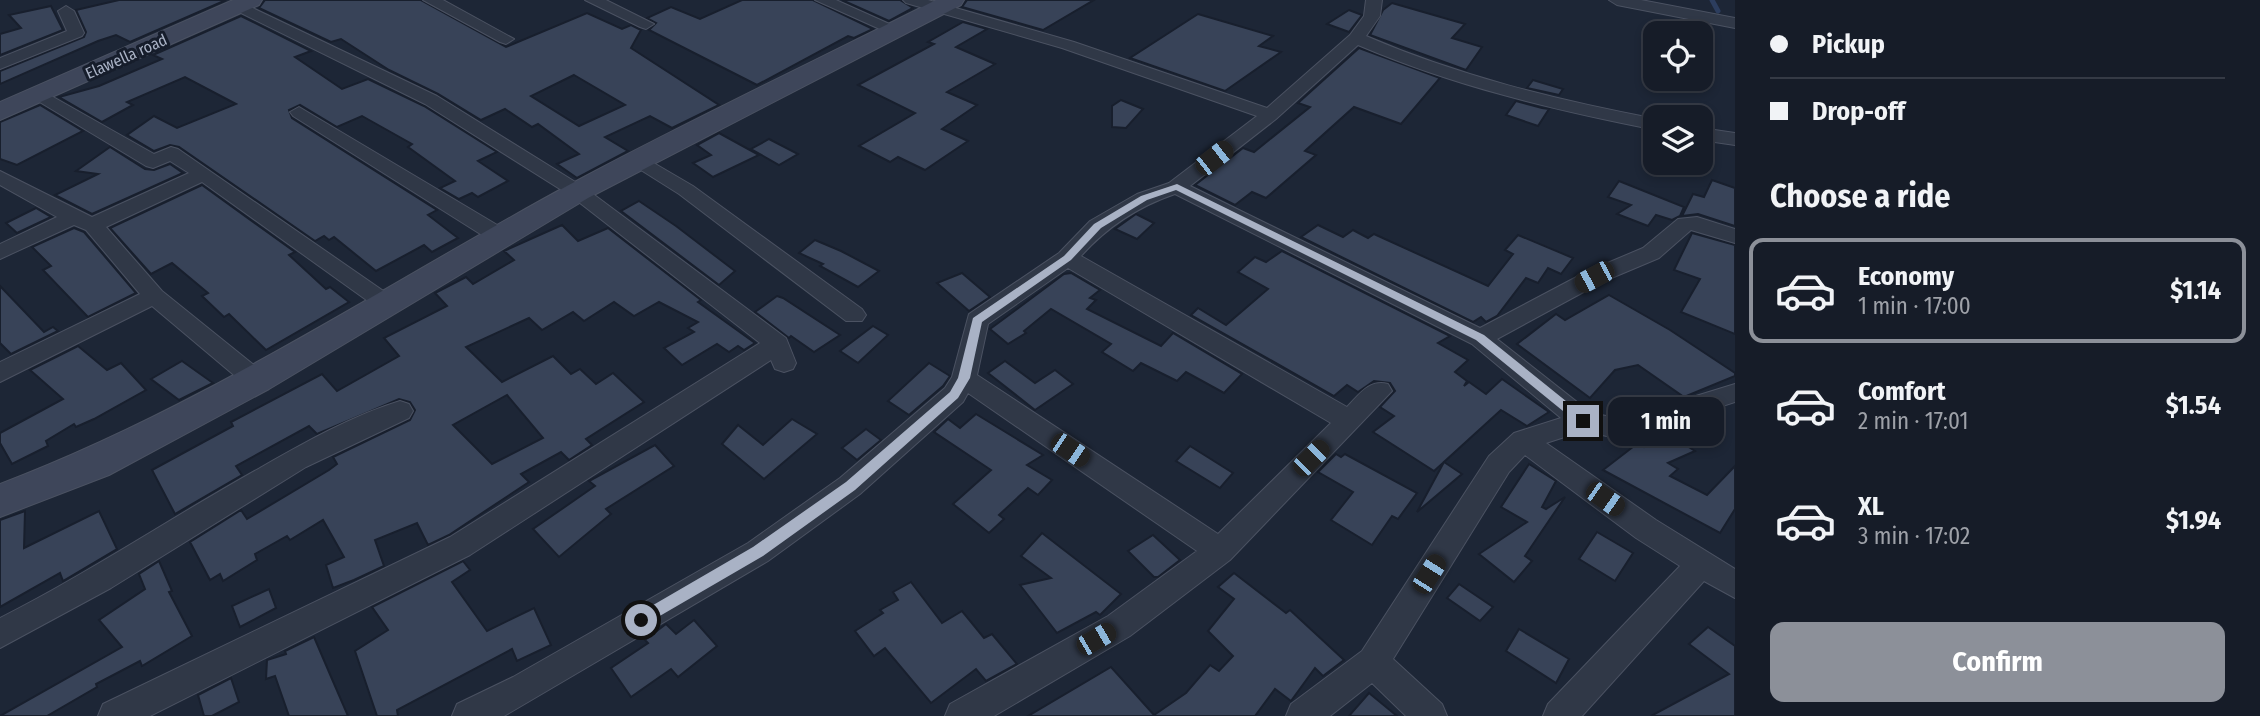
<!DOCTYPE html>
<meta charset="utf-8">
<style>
:root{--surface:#161c28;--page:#1f2530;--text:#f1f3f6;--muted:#9ea1a8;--line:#353a45;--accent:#8c9099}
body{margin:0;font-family:"Fira Sans Condensed",sans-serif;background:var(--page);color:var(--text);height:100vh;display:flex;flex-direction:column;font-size:26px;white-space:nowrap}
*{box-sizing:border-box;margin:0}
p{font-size:23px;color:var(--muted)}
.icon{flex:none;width:38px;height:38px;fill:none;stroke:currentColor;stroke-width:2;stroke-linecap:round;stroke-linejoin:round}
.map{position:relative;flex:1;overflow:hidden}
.side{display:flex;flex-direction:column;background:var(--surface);width:525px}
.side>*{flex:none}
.hud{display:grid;align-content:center;height:154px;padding:0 35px;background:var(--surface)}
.buttons{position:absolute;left:1643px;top:21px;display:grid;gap:14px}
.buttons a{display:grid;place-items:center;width:70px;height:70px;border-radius:14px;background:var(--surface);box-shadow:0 4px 10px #0003,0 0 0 2px var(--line);font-size:35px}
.end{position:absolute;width:32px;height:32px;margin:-16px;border:9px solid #a9b2c5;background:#111;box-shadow:0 0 0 4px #111}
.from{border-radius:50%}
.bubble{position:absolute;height:49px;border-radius:14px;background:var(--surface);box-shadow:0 4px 10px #0003,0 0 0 2px var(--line);font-size:23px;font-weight:700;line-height:49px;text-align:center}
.car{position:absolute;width:21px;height:42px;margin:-21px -10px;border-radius:9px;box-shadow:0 0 5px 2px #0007;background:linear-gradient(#222 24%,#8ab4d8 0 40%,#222 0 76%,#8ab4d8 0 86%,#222 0)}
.hud b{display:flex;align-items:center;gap:24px;height:66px;font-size:26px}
.hud b+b{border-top:2px solid var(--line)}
.hud i{width:18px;height:18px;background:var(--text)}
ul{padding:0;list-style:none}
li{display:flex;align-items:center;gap:21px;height:105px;margin:0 14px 10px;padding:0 21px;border:4px solid transparent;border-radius:14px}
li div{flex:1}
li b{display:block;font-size:26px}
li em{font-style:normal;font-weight:700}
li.current{border-color:var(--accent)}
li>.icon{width:63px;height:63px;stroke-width:1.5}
h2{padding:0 35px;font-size:32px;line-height:84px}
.button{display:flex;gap:14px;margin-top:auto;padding:14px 35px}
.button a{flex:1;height:80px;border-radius:14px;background:var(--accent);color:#fff;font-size:28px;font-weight:700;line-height:80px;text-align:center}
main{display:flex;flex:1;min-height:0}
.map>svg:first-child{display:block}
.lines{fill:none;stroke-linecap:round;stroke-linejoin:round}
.stream{stroke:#2c3d5e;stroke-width:5}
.building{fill:#384358;stroke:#181f2d;stroke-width:2;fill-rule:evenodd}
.street-casing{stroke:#4b5262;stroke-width:2}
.secondary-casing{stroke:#4b5262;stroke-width:2}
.street{fill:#303847;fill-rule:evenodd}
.secondary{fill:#3e465a;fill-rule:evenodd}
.route{fill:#a9b2c5}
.labels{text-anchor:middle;stroke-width:6;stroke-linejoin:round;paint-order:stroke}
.far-street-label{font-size:16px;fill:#a9b2c5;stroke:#161d2b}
</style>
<main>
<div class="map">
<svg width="1735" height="716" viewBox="0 0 1735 716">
<rect width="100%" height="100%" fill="#1d2636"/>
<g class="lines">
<polyline class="stream" points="1712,0 1718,11"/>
</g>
<g class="building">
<polygon points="119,0 226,0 130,42 116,35 98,41 0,84 0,71 84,37 86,32 76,10"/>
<path d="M 265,0 L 421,0 L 506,47 L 587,13 L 622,29 L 631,25 L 641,30 L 631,48 L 719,105 L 672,128 L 650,116 L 605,137 L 628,151 L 577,178 L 557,164 L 579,154 L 538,124 L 532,127 L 505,109 L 481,120 L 438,94 L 389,70 L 341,39 L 331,42 L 259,8 ZM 574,75 L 625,105 L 579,126 L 531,96 Z"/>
<polygon points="742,0 813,0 873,29 854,38 848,36 757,85 649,30 656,23 647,18 671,7 700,19"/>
<polygon points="842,0 900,0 913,8 889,21"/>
<polygon points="967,0 1094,0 1043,30 962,7"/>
<polygon points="1392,3 1465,24 1452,38 1482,47 1466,70 1370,35 1383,10"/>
<polygon points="51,6 63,30 0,55 0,34 21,28 9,15"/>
<polygon points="1349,10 1362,15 1349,32 1327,24"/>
<polygon points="1198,14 1273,36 1259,46 1281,52 1225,91 1130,58"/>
<polygon points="241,16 311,51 295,57 342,89 368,79 424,106 497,152 478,161 508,181 478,197 472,193 459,199 440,188 455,181 408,147 412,144 362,116 337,127 300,105 289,110 292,118 437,210 428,215 458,238 432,252 424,245 376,271 334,237 329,240 324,236 315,241 179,147 170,145 154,151 127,135 154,116 177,128 236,104 185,77 127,102 133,105 102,122 59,97 99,86 162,59 153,55"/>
<polygon points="963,22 987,29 956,47 995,64 947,92 977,105 942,129 968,141 925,170 898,157 890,162 859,146 915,113 858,85 934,44 928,42"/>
<polygon points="1359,48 1440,78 1401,124 1354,107 1305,151 1316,155 1266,198 1252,192 1235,205 1195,185 1243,148 1254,152 1310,107 1298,103"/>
<polygon points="1533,80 1563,89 1559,95 1527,88"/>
<polygon points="1121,100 1143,109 1126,128 1112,127 1112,106"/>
<polygon points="1516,101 1542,108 1549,109 1538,126 1506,115"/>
<polygon points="40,105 83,131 17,165 0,159 0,122"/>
<polygon points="719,133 759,155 713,177 693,163 711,155 697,145"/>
<polygon points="769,139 798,154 779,165 751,149"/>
<polygon points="110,147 145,169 154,170 170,164 183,173 92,214 55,195 98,174 76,171"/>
<polygon points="1712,180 1735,188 1735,226 1698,214 1682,216 1693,194 1704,197"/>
<polygon points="1619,181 1684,207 1680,216 1672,220 1656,215 1648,226 1617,214 1631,205 1608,197"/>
<polygon points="202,185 295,252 289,255 326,289 330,287 349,302 266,350 229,314 224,317 202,296 208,293 172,263 151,274 110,228"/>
<polygon points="639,201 676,226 735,271 719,285 621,211"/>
<polygon points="36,208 51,217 17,233 6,223"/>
<polygon points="1136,214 1154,223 1137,239 1115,229"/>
<path d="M 562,225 L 578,241 L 608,228 L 701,300 L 698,302 L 755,343 L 744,350 L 738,346 L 729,352 L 717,344 L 682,365 L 664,348 L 694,332 L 688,328 L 698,322 L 659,302 L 634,316 L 614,302 L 584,321 L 573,312 L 542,330 L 529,318 L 466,347 L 502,382 L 553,356 L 571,374 L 580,369 L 596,384 L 613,373 L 644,402 L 586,439 L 592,445 L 569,460 L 561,452 L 521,474 L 529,482 L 449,535 L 428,545 L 417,523 L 375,540 L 384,566 L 354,580 L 333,588 L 326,565 L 344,557 L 323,520 L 290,540 L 287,536 L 255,554 L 257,560 L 223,581 L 220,574 L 210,580 L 190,542 L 241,510 L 247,519 L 329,470 L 337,464 L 333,457 L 410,420 L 415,410 L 410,402 L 399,399 L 317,434 L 309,426 L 236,466 L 242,475 L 175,514 L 152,470 L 233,426 L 231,422 L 322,374 L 337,391 L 399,356 L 384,338 L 447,306 L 435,293 L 466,277 L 473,284 L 514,260 L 504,251 ZM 507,395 L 543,438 L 492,464 L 453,425 Z"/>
<polygon points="1318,225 1343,237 1353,230 1368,238 1374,234 1488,286 1513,254 1505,250 1518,235 1573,258 1561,274 1548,268 1538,283 1526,278 1497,316 1486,322 1481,317 1473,322 1301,237"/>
<polygon points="74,228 84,232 136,293 88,317 43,270 51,266 32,247"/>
<polygon points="1692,233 1735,245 1735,334 1681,312 1700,279 1674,270"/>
<polygon points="815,240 841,251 879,271 858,287 820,266 823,264 799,253"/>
<polygon points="1282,251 1450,336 1438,343 1468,360 1455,372 1467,381 1464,386 1469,382 1486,394 1502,379 1549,412 1527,426 1501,410 1444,462 1462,474 1417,512 1444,462 1434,471 1373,432 1394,416 1380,407 1395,391 1390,383 1374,381 1358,392 1347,385 1334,396 1191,315 1198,308 1226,325 1268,289 1238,272 1255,257 1266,262"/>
<polygon points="962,273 990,297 969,311 937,283"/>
<polygon points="1071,273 1100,290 1090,298 1096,300 1087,309 1161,346 1173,333 1242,374 1224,393 1186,372 1177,381 1141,363 1133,371 1102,352 1111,344 1051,309 1024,331 1026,333 1008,344 990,329 1064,274"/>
<polygon points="0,286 44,332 53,327 58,331 11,354 0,343"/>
<polygon points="1609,295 1670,330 1735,373 1735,376 1684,397 1638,365 1615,370 1590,398 1517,344 1556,314 1565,320"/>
<polygon points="777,296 783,298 840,335 814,352 791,336 789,338 755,312"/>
<polygon points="873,326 888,335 858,363 840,351"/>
<polygon points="78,346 107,370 121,363 146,390 94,419 76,427 74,424 46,441 48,446 12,464 0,443 0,433 63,399 30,370"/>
<polygon points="182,361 213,383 179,400 151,379"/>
<polygon points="1005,361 1035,383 1055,370 1073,384 1035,410 988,373"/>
<polygon points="929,363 950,376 943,386 909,415 888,401"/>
<polygon points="976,414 1043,455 1027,465 1052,480 1038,495 1028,488 999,515 1004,519 989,533 953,504 991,470 934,432 948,419 960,428"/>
<polygon points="792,419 817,434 764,479 722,444 738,425 763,445"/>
<polygon points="866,429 881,440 857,460 842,448"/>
<polygon points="1665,432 1695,451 1668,463 1678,469 1670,476 1707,495 1735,466 1735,509 1720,533 1603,470 1638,443 1644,447"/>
<polygon points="655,445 674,466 606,509 611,514 559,557 533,529 595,486 589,481"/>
<polygon points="1190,446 1233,473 1220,488 1176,461"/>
<polygon points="1336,454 1341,457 1345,454 1417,493 1398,519 1392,516 1372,545 1331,520 1353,492 1318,472"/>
<polygon points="1529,464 1556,481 1542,507 1546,509 1565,497 1525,556 1532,561 1514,582 1479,554 1527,522 1501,507"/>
<polygon points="25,511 24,548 99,511 117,549 63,581 60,573 0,607 0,520"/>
<polygon points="1597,532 1633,553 1615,581 1579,559"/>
<polygon points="1042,533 1121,594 1100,615 1096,612 1057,633 1020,585 1051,578 1021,556"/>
<polygon points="1153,535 1180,560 1158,577 1154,577 1128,551"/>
<polygon points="159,561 172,591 169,592 192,636 142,666 140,661 96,684 97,687 47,716 0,716 122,647 99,620 145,589 139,574"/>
<polygon points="463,561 470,570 452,582 487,631 534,608 551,645 517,661 512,649 397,710 398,716 377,716 355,651 388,630 372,607"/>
<polygon points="1234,573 1286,613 1290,610 1344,660 1323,676 1315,668 1291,701 1275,689 1255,716 1028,716 1111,667 1154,715 1186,693 1210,665 1219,671 1233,656 1208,631 1234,599 1218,587"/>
<polygon points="911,582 942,623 962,611 984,638 992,634 1017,664 986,681 976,669 931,703 885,648 874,656 855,631 883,613 880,610 898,600 893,592"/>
<polygon points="1459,584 1493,607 1480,621 1447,598"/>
<polygon points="269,589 276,608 240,627 232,606"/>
<polygon points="694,620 717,646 678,677 671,669 631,697 611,668 648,643 645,640 666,624 676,634"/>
<polygon points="1708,627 1735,646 1735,716 1651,716 1729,674 1689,644"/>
<polygon points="1519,629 1569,659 1556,683 1506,651"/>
<polygon points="314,637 332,679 348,716 289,716 275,676 266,679 267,660 286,654 285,651"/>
<polygon points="231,678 239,702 212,716 204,716 198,695"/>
<polygon points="1369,693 1397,716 1349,716"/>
</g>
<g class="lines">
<defs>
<g id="street">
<polygon points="423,0 443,0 514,39 506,44 500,42"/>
<polygon points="585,0 606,0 654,24 646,29 640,27"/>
<polygon points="815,0 836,0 905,31 903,34 891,34"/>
<path d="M 903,0 L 928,0 L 1074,42 L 1267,108 L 1350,35 L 1364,16 L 1366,0 L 1382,0 L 1380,16 L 1366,36 C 1459,76 1556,100 1656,119 L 1656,130 C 1554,110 1454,86 1358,45 L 1276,119 L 1190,186 L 1480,328 L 1586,272 L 1643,248 L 1678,219 L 1697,217 L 1735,229 L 1735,243 L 1691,230 L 1659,258 L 1602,282 L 1497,339 L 1591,413 L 1621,419 L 1735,384 L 1735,402 L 1621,439 L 1583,431 L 1546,443 L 1656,520 L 1735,569 L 1735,598 L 1704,581 L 1582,716 L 1543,716 L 1548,704 L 1680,566 L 1636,538 L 1525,455 L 1509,472 L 1393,659 L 1442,704 L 1447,716 L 1406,716 L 1372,683 L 1330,716 L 1286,716 L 1291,704 L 1362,651 L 1489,456 L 1514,433 L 1561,418 L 1472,344 L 1175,194 C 1137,207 1107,227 1081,256 L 1347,407 C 1359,395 1369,379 1388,384 L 1392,391 L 1230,560 L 1130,636 L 994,716 L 945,716 L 950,704 L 1108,616 L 1197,551 L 968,393 L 963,402 L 860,494 L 768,561 L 504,716 L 452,716 L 457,704 L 513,677 L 748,543 L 840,478 L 945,388 L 952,377 L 969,314 L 1059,253 L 1090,221 L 1137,194 L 1169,183 L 1257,116 L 1062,48 L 906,3 ZM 1068,268 L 1331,423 L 1218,534 L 977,375 L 988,324 Z"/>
<polygon points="1609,0 1641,0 1735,18 1735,28 1617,5"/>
<polygon points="238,1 437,96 585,188 786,338 796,363 793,369 784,372 775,369 771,360 470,555 150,716 98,716 103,704 450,537 760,343 571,196 425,104 233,9 233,3"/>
<polygon points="66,6 74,11 84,33 82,36 0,69 0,58 67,31 58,11"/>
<polygon points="39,89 154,154 171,147 178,149 395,299 399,304 395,309 379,309 202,182 106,227 162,291 265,374 269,380 265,386 256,389 247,386 152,306 0,382 0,362 140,294 86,230 74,225 0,259 0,244 57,217 0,185 0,171 92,217 189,173 170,161 153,168 146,166 33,98 30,94"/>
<polygon points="299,107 509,232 512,237 509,242 493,242 293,116 290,112"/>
<polygon points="1701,128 1735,133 1735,145 1701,140"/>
<polygon points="640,155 693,186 862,309 866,315 862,321 846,321 679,194 633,165 630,161"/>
<path d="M 400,401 L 409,404 L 413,411 L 409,418 L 306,467 L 111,588 L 0,648 L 0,618 C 89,573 172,517 260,468 C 304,443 351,416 400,401 Z"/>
</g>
<g id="secondary">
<polygon points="233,0 262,0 259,5 0,120 0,102"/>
<path d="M 936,0 L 964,0 L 961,5 L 588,198 L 269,389 L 109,475 L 0,517 L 0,484 C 201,408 379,288 567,186 C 688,121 813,62 936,0 Z"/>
</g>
</defs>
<use href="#street" class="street-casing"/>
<use href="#secondary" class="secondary-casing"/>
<use href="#street" class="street"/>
<use href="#secondary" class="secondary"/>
</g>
<polygon class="route" points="1177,184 1484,335 1587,418 1587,424 1579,424 1476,340 1176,190 1147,200 1101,228 1071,260 982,322 970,378 958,398 855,490 763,556 646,624 636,624 636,615 753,547 846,482 950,392 958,378 973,318 1064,256 1094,224 1141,196"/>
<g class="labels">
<g class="far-street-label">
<text transform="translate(126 56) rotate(-24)" y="6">Elawella road</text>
</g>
</g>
</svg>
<div class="buttons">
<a><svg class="icon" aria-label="locate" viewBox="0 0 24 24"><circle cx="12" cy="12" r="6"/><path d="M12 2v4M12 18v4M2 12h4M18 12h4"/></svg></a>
<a><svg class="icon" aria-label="layers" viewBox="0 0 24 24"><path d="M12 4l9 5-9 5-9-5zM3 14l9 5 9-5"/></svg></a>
</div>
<i class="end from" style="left:641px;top:620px"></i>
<i class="end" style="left:1583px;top:421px"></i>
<div class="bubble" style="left:1608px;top:397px;width:116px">1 min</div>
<i class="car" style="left:1214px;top:158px;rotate:52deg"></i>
<i class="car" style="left:1594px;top:277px;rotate:242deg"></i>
<i class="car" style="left:1070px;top:450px;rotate:124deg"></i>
<i class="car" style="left:1311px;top:458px;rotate:45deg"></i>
<i class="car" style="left:1605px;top:499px;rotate:125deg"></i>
<i class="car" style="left:1429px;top:574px;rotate:32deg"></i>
<i class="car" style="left:1096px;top:639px;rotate:60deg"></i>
</div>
<section class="side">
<div class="hud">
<b><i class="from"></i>Pickup</b>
<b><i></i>Drop-off</b>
</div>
<h2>Choose a ride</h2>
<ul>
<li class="current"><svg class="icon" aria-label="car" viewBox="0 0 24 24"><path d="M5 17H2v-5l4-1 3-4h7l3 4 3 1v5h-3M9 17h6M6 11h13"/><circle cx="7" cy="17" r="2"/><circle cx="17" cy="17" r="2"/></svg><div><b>Economy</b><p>1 min · 17:00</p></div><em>$1.14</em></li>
<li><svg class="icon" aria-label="car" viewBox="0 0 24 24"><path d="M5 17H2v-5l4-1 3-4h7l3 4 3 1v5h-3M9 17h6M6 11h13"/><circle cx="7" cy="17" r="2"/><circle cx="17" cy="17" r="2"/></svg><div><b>Comfort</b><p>2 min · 17:01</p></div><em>$1.54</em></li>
<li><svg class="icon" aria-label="car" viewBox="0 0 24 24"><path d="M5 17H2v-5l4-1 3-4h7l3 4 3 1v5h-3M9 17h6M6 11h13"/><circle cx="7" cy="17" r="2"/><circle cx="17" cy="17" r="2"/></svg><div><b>XL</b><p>3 min · 17:02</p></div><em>$1.94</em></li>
</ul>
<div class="button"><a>Confirm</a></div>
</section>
</main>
